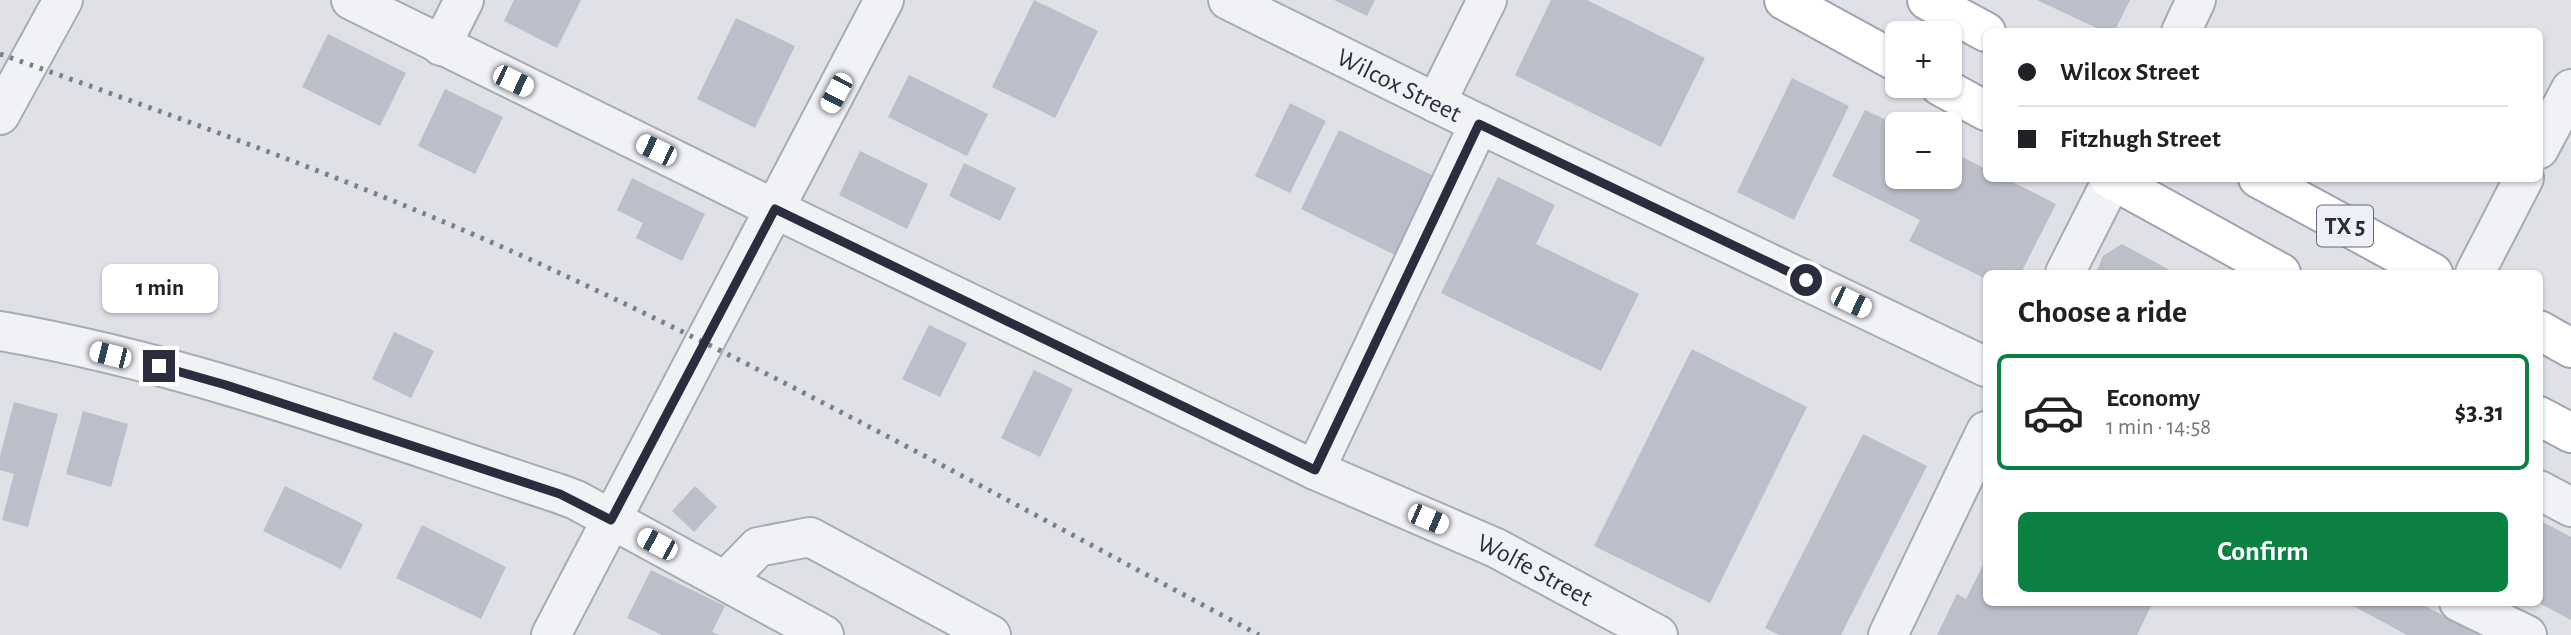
<!DOCTYPE html>
<meta charset="utf-8">
<style>
:root{--surface:#fff;--page:#f6f6f6;--text:#202124;--muted:#757577;--line:#e0e0e0;--accent:#0b8043}
body{margin:0;font-family:"Alegreya Sans",sans-serif;background:var(--page);color:var(--text);height:100vh;display:flex;flex-direction:column;font-size:26px;white-space:nowrap}
*{box-sizing:border-box;margin:0}
p{font-size:23px;color:var(--muted)}
.icon{flex:none;width:38px;height:38px;fill:none;stroke:currentColor;stroke-width:2;stroke-linecap:round;stroke-linejoin:round}
.map{position:relative;flex:1;overflow:hidden}
.drawer{position:absolute;left:1983px;top:270px;width:560px;height:336px;display:flex;flex-direction:column;background:var(--surface);border-radius:10px;box-shadow:0 2px 5px #0004}
.drawer>*{flex:none}
.hud{position:absolute;left:1983px;top:28px;width:560px;height:154px;border-radius:10px;box-shadow:0 2px 5px #0004;display:grid;align-content:center;height:154px;padding:0 35px;background:var(--surface)}
.fabs{position:absolute;left:1885px;top:21px;display:grid;gap:14px}
.fabs a{display:grid;place-items:center;width:77px;height:77px;border-radius:10px;background:var(--surface);box-shadow:0 2px 5px #0004;font-size:35px}
.end{position:absolute;width:32px;height:32px;margin:-16px;border:9px solid #292d3d;background:#fff;box-shadow:0 0 0 4px #fff}
.from{border-radius:50%}
.bubble{position:absolute;height:49px;border-radius:10px;background:var(--surface);box-shadow:0 2px 5px #0004;font-size:23px;font-weight:600;line-height:49px;text-align:center}
.car{position:absolute;width:21px;height:42px;margin:-21px -10px;border-radius:9px;box-shadow:0 0 5px 2px #0007;background:linear-gradient(#fff 24%,#345 0 40%,#fff 0 76%,#345 0 86%,#fff 0)}
.hud b{display:flex;align-items:center;gap:24px;height:66px;font-size:26px}
.hud b+b{border-top:2px solid var(--line)}
.hud i{width:18px;height:18px;background:var(--text)}
ul{padding:0;list-style:none}
li{display:flex;align-items:center;gap:21px;height:116px;margin:0 14px 10px;padding:0 21px;border:4px solid transparent;border-radius:10px}
li div{flex:1}
li b{display:block;font-size:26px}
li em{font-style:normal;font-weight:600}
li.current{border-color:var(--accent)}
li>.icon{width:63px;height:63px;stroke-width:1.5}
h2{padding:0 35px;font-size:32px;line-height:84px}
.button{display:flex;gap:14px;margin-top:auto;padding:14px 35px}
.button a{flex:1;height:80px;border-radius:10px;background:var(--accent);color:#fff;font-size:28px;font-weight:600;line-height:80px;text-align:center}
.map>svg:first-child{display:block}
.building{fill:#bcbfca}
.lines{fill:none;stroke-linecap:round;stroke-linejoin:round}
.minor-casing{stroke:#a8abb4;stroke-width:42}
.major-casing{stroke:#9fa3b2;stroke-width:42}
.minor{stroke:#f1f2f6;stroke-width:38}
.major{stroke:#fff;stroke-width:38}
.rail{stroke:#797e90;stroke-width:5;stroke-dasharray:3.5 7;stroke-linecap:butt}
.route{stroke:#292d3d;stroke-width:9}
.labels{text-anchor:middle;stroke-width:6;stroke-linejoin:round;paint-order:stroke}
.shield{fill:#eef0f5;stroke:#646874;stroke-width:2}
.shield-label{font-size:24px;font-weight:bold;fill:#292d3d}
.street-label{font-size:26px;fill:#292d3d;stroke:#eef0f5}
</style>
<div class="map">
<svg width="2571" height="635" viewBox="0 0 2571 635">
<rect width="100%" height="100%" fill="#dfe1e7"/>
<g class="building">
<polygon points="514,0 581,0 557,48 504,21"/>
<polygon points="1034,0 1098,31 1055,118 992,87"/>
<polygon points="1334,0 1375,0 1367,16"/>
<polygon points="1551,0 1587,0 1705,58 1661,147 1515,75"/>
<polygon points="2037,0 2130,0 2114,32 2105,32"/>
<polygon points="736,18 795,46 755,128 697,99"/>
<polygon points="328,34 406,73 380,126 302,87"/>
<polygon points="909,75 988,114 967,156 888,117"/>
<polygon points="1792,78 1849,106 1794,220 1737,192"/>
<polygon points="445,89 503,117 475,174 418,146"/>
<polygon points="1290,103 1326,121 1290,193 1255,176"/>
<polygon points="1865,110 1897,125 1897,177 1950,177 1950,151 1986,169 1986,178 2005,178 2056,204 2021,273 1986,273 1986,279 1909,241 1920,220 1832,176"/>
<polygon points="1339,130 1434,176 1395,255 1301,209"/>
<polygon points="860,151 928,184 907,229 839,195"/>
<polygon points="964,163 1016,188 1000,221 949,196"/>
<polygon points="1498,177 1555,205 1536,244 1639,294 1601,371 1441,293"/>
<polygon points="632,178 705,214 682,261 636,238 643,223 617,210"/>
<polygon points="2122,244 2175,273 2096,273 2103,256"/>
<polygon points="929,325 967,343 940,397 902,379"/>
<polygon points="394,332 434,351 411,398 372,379"/>
<polygon points="1692,349 1807,407 1710,603 1594,546"/>
<polygon points="1034,370 1073,389 1040,457 1001,438"/>
<polygon points="14,402 58,414 28,527 2,520 14,474 0,470 0,456"/>
<polygon points="83,411 128,424 111,487 66,474"/>
<polygon points="1863,434 1927,466 1841,635 1779,635 1765,628"/>
<polygon points="285,486 363,524 341,569 263,531"/>
<polygon points="695,486 717,507 694,532 672,511"/>
<polygon points="2539,520 2571,537 2571,620 2539,603"/>
<polygon points="422,525 506,567 481,619 396,578"/>
<polygon points="1986,559 1986,602 2153,602 2137,635 1937,635 1957,594 1966,599"/>
<polygon points="651,570 725,606 712,632 719,635 662,635 627,618"/>
<polygon points="2346,602 2418,602 2479,635 2407,635"/>
</g>
<g class="lines">
<defs>
<g id="minor">
<path id="s1" d="M 351,0 L 775,209 L 1315,470 L 1496,548 L 1658,635"/>
<path id="s2" d="M 1228,0 L 1479,124 L 1986,367"/>
<polyline points="2181,32 2196,0"/>
<polyline points="441,46 464,0"/>
<polyline points="1436,103 1487,0"/>
<polyline points="0,115 63,0"/>
<polyline points="2539,149 2571,89"/>
<polyline points="2065,273 2113,178"/>
<polyline points="2475,273 2524,178"/>
<path d="M 0,331 C 192,364 376,434 560,494 L 576,500 L 824,635"/>
<polyline points="1315,470 1479,124"/>
<polyline points="2539,490 2571,507"/>
<polyline points="726,580 758,547 810,537 991,635"/>
<polyline points="2459,602 2527,635"/>
<polyline points="551,635 884,0"/>
<polyline points="1888,635 1986,431"/>
</g>
<g id="major">
<polyline points="1784,0 1897,62"/>
<polyline points="1927,0 1986,32"/>
<polyline points="1940,86 1986,111"/>
<polyline points="2109,178 2281,273"/>
<polyline points="2258,178 2433,273"/>
<polyline points="2539,330 2571,348"/>
<polyline points="2539,416 2571,433"/>
</g>
</defs>
<use href="#minor" class="minor-casing"/>
<use href="#major" class="major-casing"/>
<use href="#minor" class="minor"/>
<use href="#major" class="major"/>
<path class="rail" d="M 0,54 C 178,117 355,181 527,258 C 777,372 1017,506 1259,635"/>
</g>
<g class="lines">
<polyline class="route" points="159,366 226,385 560,494 611,520 775,209 1315,470 1479,124 1806,280"/>
</g>
<g class="labels">
<rect class="shield" x="2317" y="205.5" width="56" height="41" rx="5"/>
<g class="shield-label">
<text x="2345" y="234">TX 5</text>
</g>
<g class="street-label">
<text dy="9" stroke="none"><textPath href="#s2" startOffset="191">Wilcox Street</textPath></text>
<text dy="9" stroke="none"><textPath href="#s1" startOffset="1314">Wolfe Street</textPath></text>
</g>
</g>
</svg>
<div class="fabs">
<a>+</a>
<a>−</a>
</div>
<i class="end from" style="left:1806px;top:280px"></i>
<i class="end" style="left:159px;top:366px"></i>
<div class="bubble" style="left:102px;top:264px;width:116px">1 min</div>
<i class="car" style="left:513px;top:81px;rotate:116deg"></i>
<i class="car" style="left:836px;top:93px;rotate:208deg"></i>
<i class="car" style="left:656px;top:150px;rotate:296deg"></i>
<i class="car" style="left:1851px;top:302px;rotate:116deg"></i>
<i class="car" style="left:110px;top:355px;rotate:284deg"></i>
<i class="car" style="left:1428px;top:519px;rotate:113deg"></i>
<i class="car" style="left:657px;top:544px;rotate:298deg"></i>
<div class="hud">
<b><i class="from"></i>Wilcox Street</b>
<b><i></i>Fitzhugh Street</b>
</div>
<section class="drawer">
<h2>Choose a ride</h2>
<ul>
<li class="current"><svg class="icon" aria-label="car" viewBox="0 0 24 24"><path d="M5 17H2v-5l4-1 3-4h7l3 4 3 1v5h-3M9 17h6M6 11h13"/><circle cx="7" cy="17" r="2"/><circle cx="17" cy="17" r="2"/></svg><div><b>Economy</b><p>1 min · 14:58</p></div><em>$3.31</em></li>
</ul>
<div class="button"><a>Confirm</a></div>
</section>
</div>
